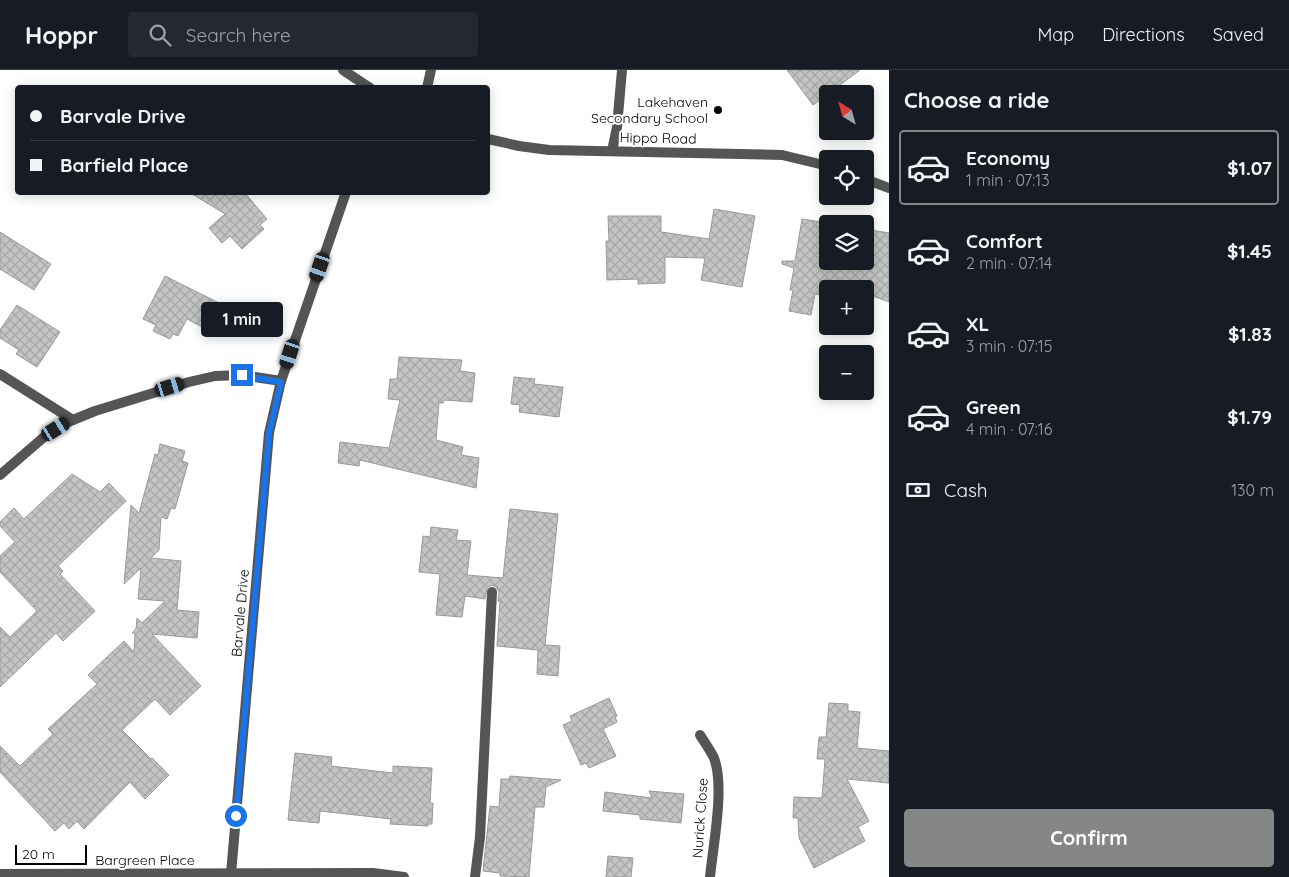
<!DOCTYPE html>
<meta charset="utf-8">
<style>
:root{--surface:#171b24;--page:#242831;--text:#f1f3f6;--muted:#9ea1a6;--line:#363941;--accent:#858687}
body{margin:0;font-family:Quicksand,sans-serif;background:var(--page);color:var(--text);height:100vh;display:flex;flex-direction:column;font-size:19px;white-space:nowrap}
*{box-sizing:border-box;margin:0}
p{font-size:16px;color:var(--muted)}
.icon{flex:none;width:28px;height:28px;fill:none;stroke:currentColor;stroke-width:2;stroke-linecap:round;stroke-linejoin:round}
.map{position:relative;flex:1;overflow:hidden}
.sheet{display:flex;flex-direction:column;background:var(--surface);width:400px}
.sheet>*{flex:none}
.banner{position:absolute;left:15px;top:15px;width:475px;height:110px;border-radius:5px;box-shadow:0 2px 12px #0003;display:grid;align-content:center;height:110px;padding:0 15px;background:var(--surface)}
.needle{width:32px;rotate:323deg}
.buttons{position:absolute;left:819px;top:15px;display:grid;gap:10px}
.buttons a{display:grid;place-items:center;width:55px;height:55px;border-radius:5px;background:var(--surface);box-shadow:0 2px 12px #0003;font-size:25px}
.scale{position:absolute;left:15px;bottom:12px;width:72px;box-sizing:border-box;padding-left:5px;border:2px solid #000;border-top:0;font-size:14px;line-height:18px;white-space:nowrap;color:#000;-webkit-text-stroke:4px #fff;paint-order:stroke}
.end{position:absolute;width:22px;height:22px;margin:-11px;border:6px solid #1a73e8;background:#fff;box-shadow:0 0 0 2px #fff}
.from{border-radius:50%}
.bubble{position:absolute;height:35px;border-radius:5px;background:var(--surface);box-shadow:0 2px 12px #0003;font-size:16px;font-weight:800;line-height:35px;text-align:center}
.car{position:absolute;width:15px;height:30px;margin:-15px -8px;border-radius:6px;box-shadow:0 0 4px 1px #0007;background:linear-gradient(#222 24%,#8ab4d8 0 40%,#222 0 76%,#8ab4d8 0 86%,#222 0)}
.banner b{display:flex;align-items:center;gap:18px;height:48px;font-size:19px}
.banner b+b{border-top:1px solid var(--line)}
.banner i{width:12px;height:12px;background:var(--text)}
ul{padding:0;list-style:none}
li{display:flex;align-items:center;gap:15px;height:75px;margin:0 10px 8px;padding:0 5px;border:2px solid transparent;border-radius:5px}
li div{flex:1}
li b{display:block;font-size:19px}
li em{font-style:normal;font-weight:800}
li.current{border-color:var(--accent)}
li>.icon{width:45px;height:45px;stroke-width:1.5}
h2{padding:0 15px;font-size:22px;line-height:60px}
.pay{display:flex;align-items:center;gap:12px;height:55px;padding:0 15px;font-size:19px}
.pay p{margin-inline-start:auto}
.primary-button{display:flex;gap:10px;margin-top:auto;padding:10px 15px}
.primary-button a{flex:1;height:58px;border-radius:5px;background:var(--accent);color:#fff;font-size:20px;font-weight:800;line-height:58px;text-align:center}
header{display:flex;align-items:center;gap:30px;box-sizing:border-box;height:70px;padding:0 25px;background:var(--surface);border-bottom:1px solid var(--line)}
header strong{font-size:24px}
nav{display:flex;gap:28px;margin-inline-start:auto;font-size:18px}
.search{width:350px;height:45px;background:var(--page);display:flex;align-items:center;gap:12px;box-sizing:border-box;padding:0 18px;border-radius:5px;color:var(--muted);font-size:19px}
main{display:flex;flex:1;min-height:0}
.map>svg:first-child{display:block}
.building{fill:url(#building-cross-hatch);stroke:#999}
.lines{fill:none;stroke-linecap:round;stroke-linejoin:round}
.service{stroke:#555;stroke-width:10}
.minor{stroke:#555;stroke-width:10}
.route{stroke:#1a73e8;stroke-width:6}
.poi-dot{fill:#000;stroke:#fff;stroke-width:2}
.labels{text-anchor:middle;stroke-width:4;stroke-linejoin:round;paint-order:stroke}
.poi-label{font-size:14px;fill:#000;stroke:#fff;text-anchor:end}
.street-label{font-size:14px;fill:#000;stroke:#fff}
</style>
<header>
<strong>Hoppr</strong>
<div class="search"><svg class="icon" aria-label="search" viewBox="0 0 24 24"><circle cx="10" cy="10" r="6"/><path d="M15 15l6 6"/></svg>Search here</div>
<nav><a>Map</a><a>Directions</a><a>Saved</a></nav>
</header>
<main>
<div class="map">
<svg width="889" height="807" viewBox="0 0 889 807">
<defs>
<pattern id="building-cross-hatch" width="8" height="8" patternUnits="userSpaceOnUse" patternTransform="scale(1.25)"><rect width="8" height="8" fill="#c4c4c4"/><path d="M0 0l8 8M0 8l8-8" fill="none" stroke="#a7a7a7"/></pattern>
</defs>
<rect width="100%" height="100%" fill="#fff"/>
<g class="building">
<polygon points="787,0 860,0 813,35"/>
<polygon points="189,122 244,122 267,149 260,155 264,159 242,179 230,166 222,173 209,158 225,144"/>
<polygon points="714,139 755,146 742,217 701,210 705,188 665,187 665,213 638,214 638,209 607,210 606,171 609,171 608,146 661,146 661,162 709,169"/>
<polygon points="802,149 828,153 828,191 865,191 865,159 889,163 889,232 865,223 865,219 852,219 825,209 822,225 815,224 811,245 789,241 793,220 790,220 794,198 782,194 782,191 795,191"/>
<polygon points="0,162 51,194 34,220 0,199"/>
<polygon points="165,206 219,233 206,259 187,249 178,266 173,264 170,269 153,261 156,255 143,249"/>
<polygon points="17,235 60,262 37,297 16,284 19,280 0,268 0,260"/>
<polygon points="399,287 462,290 460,301 475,303 472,332 444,330 443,333 439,333 436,370 463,377 461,385 479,388 476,418 360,390 359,396 338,393 340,372 389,378 400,330 388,329 390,309 397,309"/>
<polygon points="514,307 535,309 534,314 563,317 559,347 519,342 520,335 511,334"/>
<polygon points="160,374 185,381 182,391 188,393 175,439 171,438 167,449 161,447 159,480 151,488 181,491 177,540 199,542 197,568 152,564 201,616 170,645 155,629 122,660 151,689 152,688 169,705 145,729 130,712 84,759 77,751 69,759 64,753 55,761 0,702 0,676 20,696 53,664 48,659 97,614 88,605 124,571 134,582 135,563 132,563 136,559 137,548 142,553 165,531 138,529 141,498 124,514 131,435 139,443 155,384 158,385"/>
<polygon points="72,404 100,422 109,413 126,431 58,496 63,501 60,504 95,541 63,571 56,563 0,617 0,557 10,567 37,541 0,502 0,486 15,472 0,456 0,452 14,438 24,449"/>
<polygon points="510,439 558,444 545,575 560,576 558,606 537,604 538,580 497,576 500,531 498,531 499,522 496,517 492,515 487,518 485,529 465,526 462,547 436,545 440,504 419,502 423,466 430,467 431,457 458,460 456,470 471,471 467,505 503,508"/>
<polygon points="609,628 617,646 615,647 617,652 603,659 616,686 589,698 586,693 581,695 563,655 572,651 570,646"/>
<polygon points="829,633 848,634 848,641 860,642 857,678 889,681 889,713 847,709 869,751 858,757 865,771 814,798 799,768 798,748 793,748 794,727 822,728 825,689 817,689 819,667 826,667"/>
<polygon points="295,683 332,687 331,696 393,703 393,696 432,698 430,733 433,733 432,754 428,754 428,756 390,754 391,749 320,741 319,753 288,750"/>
<polygon points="510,706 561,710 546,717 544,737 535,737 529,807 500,806 500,803 483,801 490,736 499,737 501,709 509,709"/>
<polygon points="649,721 684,724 681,753 640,749 640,745 603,741 605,722 652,728"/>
<polygon points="608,786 633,788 631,807 606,807"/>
</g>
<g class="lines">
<g class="service">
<polyline points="612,81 617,57 622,0"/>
<polyline points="475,807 480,767 492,522"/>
</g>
<g class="minor">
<polyline points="343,0 370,18"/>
<polyline points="427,18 431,0"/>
<polyline points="488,69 519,76 549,80 782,85 828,96"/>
<polyline points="865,109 889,118"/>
<polyline points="0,304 73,350"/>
<polyline points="0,405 44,367 68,352 95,341 189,312 215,306 242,305 281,311"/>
<path d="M 700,665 C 705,673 710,680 714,688 C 725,716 713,776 710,807"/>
<polyline points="0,804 373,803 404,807"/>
<polyline points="231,804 269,363 281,311 346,122"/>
</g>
</g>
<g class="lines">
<polyline class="route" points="236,746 269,363 281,312 242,305"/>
</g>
<circle class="poi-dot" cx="718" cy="40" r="5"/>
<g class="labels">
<g class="poi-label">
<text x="708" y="37">Lakehaven<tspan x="708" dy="16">Secondary School</tspan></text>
</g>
<g class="street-label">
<text transform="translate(658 68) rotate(1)" y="5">Hippo Road</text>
<text transform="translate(240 543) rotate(-85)" y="5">Barvale Drive</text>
<text transform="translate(700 748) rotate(-86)" y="5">Nurick Close</text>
<text x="145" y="795">Bargreen Place</text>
</g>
</g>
</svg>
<div class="buttons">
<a><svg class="needle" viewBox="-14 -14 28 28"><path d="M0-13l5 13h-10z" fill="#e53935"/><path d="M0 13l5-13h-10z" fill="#9ea1a6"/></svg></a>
<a><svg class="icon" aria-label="locate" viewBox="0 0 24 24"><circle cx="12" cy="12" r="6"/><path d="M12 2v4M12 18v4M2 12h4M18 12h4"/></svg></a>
<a><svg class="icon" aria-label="layers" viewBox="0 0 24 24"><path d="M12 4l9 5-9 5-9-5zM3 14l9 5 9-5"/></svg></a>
<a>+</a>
<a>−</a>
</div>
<div class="scale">20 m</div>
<i class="end from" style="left:236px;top:746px"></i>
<i class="end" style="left:242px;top:305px"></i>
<div class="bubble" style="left:201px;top:232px;width:82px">1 min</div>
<i class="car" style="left:320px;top:197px;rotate:199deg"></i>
<i class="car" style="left:290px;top:284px;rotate:198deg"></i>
<i class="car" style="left:170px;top:317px;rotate:73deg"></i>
<i class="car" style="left:56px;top:359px;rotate:58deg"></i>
<div class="banner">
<b><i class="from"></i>Barvale Drive</b>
<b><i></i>Barfield Place</b>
</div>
</div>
<section class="sheet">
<h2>Choose a ride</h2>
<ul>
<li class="current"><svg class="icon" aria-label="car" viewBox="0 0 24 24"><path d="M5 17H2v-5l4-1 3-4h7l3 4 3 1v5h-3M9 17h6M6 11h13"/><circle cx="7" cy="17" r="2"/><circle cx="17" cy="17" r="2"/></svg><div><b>Economy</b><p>1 min · 07:13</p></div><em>$1.07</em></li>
<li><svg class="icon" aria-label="car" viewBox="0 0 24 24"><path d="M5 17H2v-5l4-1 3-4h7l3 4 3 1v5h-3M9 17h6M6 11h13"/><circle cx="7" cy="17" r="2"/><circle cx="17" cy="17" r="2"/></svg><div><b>Comfort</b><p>2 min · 07:14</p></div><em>$1.45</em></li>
<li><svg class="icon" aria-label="car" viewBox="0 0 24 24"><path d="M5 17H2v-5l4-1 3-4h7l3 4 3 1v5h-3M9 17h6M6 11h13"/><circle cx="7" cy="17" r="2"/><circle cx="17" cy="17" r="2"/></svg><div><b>XL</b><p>3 min · 07:15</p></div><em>$1.83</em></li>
<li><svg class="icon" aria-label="car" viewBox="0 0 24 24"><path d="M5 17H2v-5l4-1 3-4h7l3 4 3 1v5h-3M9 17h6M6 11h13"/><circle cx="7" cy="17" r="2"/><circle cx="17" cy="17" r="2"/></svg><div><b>Green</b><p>4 min · 07:16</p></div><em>$1.79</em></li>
</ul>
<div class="pay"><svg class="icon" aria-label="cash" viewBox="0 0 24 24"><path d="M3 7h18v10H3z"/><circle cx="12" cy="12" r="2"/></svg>Cash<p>130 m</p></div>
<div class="primary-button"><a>Confirm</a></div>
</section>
</main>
